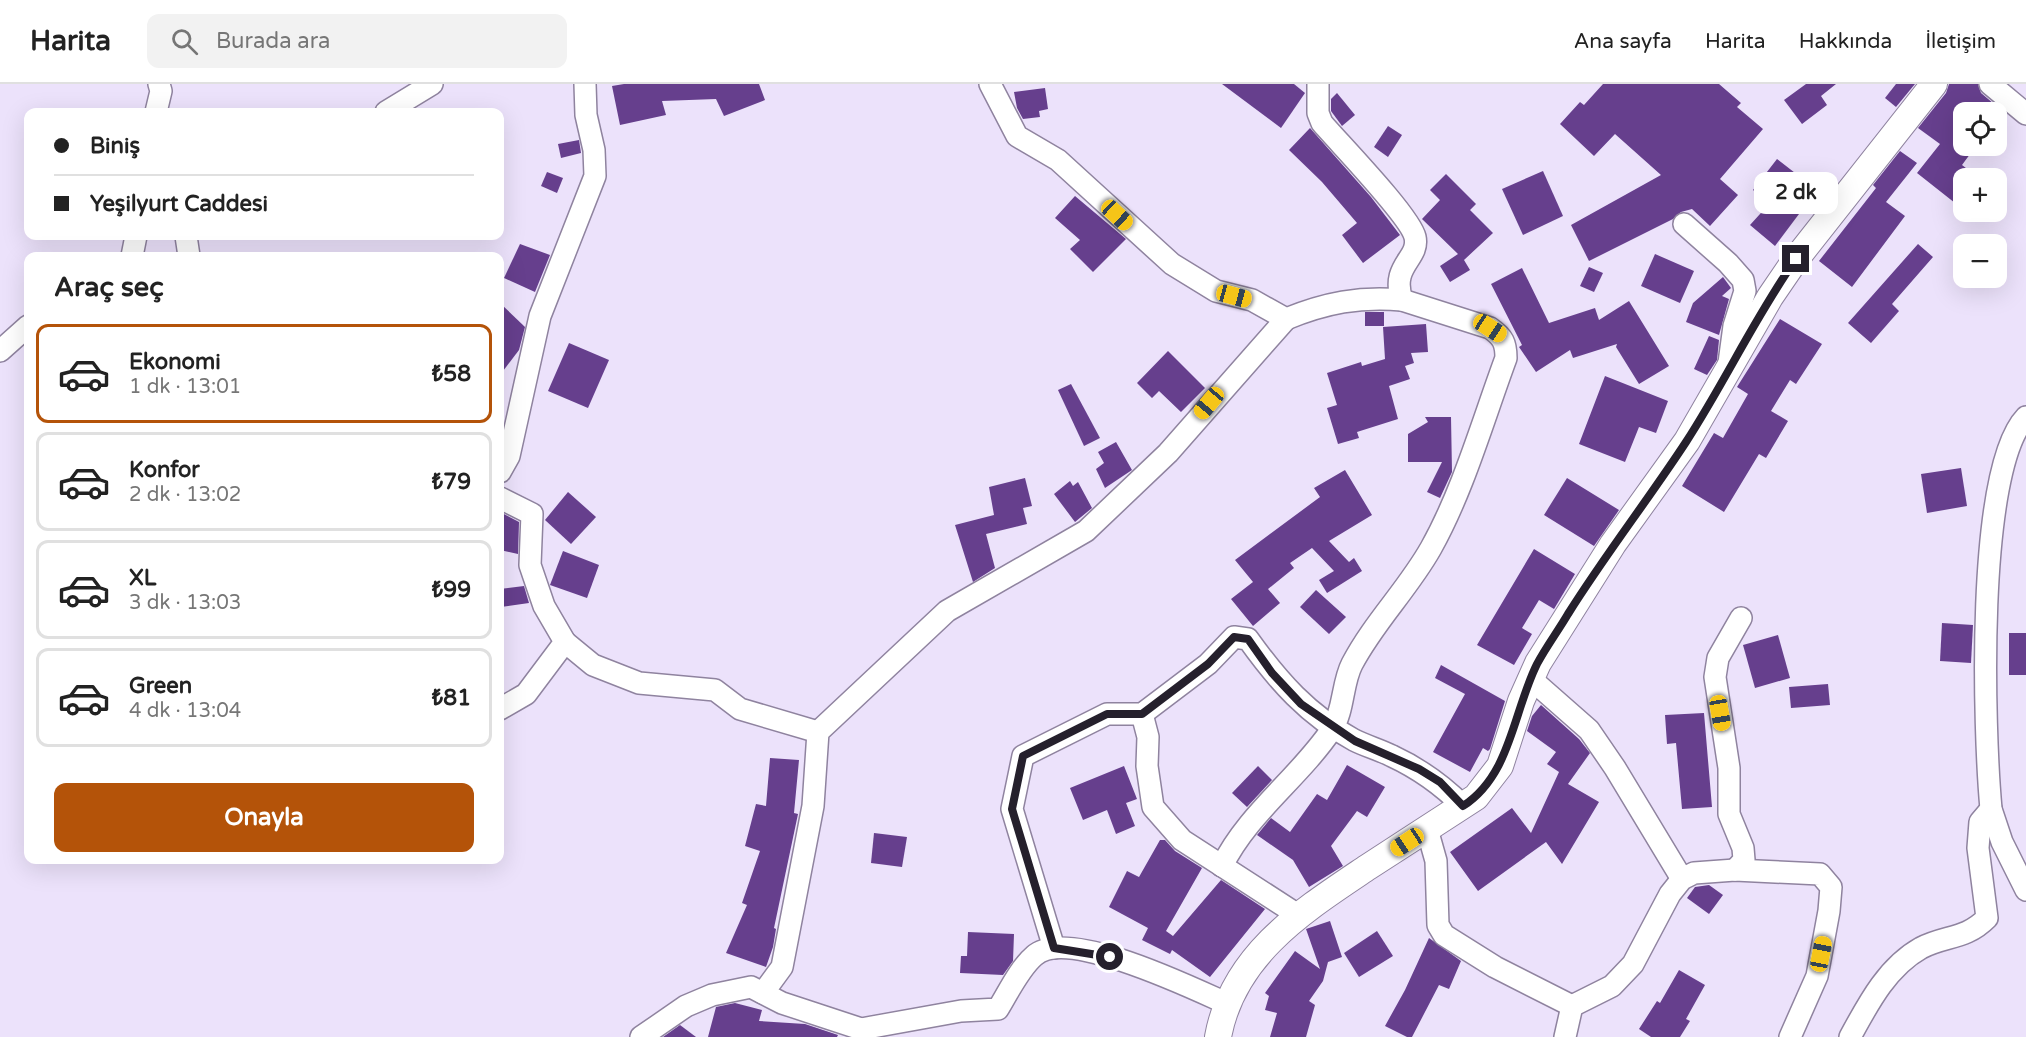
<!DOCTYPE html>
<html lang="tr">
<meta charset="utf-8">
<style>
:root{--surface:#fff;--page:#f2f2f2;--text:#222;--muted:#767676;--line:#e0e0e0;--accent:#b45309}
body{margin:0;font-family:"Varela Round",sans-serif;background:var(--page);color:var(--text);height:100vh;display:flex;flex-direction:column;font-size:22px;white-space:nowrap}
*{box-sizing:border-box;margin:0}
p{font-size:20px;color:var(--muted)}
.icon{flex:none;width:33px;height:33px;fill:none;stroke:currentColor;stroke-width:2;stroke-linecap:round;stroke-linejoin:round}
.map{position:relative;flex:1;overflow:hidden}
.drawer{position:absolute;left:24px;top:168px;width:480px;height:612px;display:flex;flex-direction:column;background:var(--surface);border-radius:12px;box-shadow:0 6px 24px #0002}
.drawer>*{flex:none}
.top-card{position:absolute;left:24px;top:24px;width:480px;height:132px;border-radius:12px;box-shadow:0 6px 24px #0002;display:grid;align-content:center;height:132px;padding:0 30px;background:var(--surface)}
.fabs{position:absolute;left:1953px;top:18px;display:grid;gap:12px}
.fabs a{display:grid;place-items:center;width:54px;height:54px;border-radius:12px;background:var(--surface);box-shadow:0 6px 24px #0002;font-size:30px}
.end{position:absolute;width:27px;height:27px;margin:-14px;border:8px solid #25202c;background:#fff;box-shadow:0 0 0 3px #fff}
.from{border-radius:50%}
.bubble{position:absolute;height:42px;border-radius:12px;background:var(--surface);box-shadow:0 6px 24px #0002;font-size:20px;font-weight:700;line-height:42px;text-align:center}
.car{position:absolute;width:18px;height:36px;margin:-18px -9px;border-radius:8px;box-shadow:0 0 4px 2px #0007;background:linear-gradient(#f5c518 24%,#345 0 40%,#f5c518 0 76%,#345 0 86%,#f5c518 0)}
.top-card b{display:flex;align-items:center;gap:21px;height:57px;font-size:22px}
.top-card b+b{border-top:2px solid var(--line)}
.top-card i{width:15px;height:15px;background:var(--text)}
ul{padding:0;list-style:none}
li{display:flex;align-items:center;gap:18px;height:99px;margin:0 12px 9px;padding:0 18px;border:3px solid var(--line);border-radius:12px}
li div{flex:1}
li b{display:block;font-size:22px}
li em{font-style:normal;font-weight:700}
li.on{border-color:var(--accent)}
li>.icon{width:54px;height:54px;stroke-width:1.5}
h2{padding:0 30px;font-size:27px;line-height:72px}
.button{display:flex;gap:12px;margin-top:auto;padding:12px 30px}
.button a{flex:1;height:69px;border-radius:12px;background:var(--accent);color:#fff;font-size:24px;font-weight:700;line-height:69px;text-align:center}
header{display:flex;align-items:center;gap:36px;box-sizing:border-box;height:84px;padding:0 30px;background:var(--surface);border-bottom:2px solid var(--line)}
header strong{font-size:28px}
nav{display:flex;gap:33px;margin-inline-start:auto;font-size:21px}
.search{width:420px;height:54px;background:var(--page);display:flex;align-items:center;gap:15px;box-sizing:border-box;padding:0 21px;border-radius:12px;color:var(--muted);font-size:22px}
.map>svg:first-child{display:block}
.building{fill:#663f8d}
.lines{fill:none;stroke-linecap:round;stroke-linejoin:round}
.minor-casing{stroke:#8f839f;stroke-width:24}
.major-casing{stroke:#8f839f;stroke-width:28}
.minor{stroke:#fff;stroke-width:21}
.major{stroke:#fff;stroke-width:26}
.route{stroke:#25202c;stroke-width:8}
</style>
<header>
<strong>Harita</strong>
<div class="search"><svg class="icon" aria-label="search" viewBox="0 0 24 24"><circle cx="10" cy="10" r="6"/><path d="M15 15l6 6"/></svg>Burada ara</div>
<nav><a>Ana sayfa</a><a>Harita</a><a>Hakkında</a><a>İletişim</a></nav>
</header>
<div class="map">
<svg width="2026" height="953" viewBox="0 0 2026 953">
<rect width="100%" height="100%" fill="#ece2fb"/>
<g class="building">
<polygon points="624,0 759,0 765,16 724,32 716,15 662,17 666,31 620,41 612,2"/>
<polygon points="1222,0 1294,0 1305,9 1281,44"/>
<polygon points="1603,0 1719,0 1741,19 1737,23 1763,45 1720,95 1738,111 1710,142 1692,125 1681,128 1673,135 1589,177 1571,141 1661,91 1615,50 1594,72 1560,40 1580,18 1584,21"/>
<polygon points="1806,0 1836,0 1821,12 1827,21 1802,40 1784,16"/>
<polygon points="1896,0 1915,0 1896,23 1885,14"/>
<polygon points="1949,0 1978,0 1981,9 2000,25 1998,28 1964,28 1964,62 1976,62 1962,81 1979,94 1964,94 1964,109 1955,119 1917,89 1940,60 1918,44 1946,9"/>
<polygon points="1045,4 1048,25 1039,27 1040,33 1023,35 1017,24 1014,8"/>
<polygon points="1337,9 1355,31 1342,42 1331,27 1331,15"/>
<polygon points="1388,42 1402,51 1388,73 1374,63"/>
<polygon points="1310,44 1371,113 1400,151 1363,179 1342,151 1357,139 1322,98 1289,66"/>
<polygon points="579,56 581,69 561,74 558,60"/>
<polygon points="1900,67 1917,79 1886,118 1905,132 1852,203 1819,177 1876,104 1873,101"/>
<polygon points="1777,75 1817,106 1775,162 1750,141 1770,119 1753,106"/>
<polygon points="1543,87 1563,132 1523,151 1502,105"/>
<polygon points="547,88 563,94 557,109 541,102"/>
<polygon points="1446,90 1476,120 1470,126 1493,149 1464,176 1470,186 1450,198 1440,182 1458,170 1422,135 1440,116 1430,106"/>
<polygon points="1075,112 1126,155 1093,188 1070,165 1080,156 1055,134"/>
<polygon points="520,160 550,171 535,208 504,194"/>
<polygon points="1918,160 1933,173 1892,220 1899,227 1871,259 1848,239"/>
<polygon points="1655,170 1694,187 1680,219 1641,202"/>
<polygon points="1589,183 1603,189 1594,208 1580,202"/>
<polygon points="1522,184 1549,239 1595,224 1599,236 1629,217 1669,282 1639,300 1616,263 1617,260 1573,274 1570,266 1536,288 1519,263 1522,261 1491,200"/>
<polygon points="1723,193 1731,204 1722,212 1729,215 1719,251 1686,238 1693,219"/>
<polygon points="500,219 525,243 519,266 500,291"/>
<rect x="1365" y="228" width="19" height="14"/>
<polygon points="1780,235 1822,260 1796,300 1790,296 1771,327 1788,337 1766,374 1759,370 1724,428 1682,402 1714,349 1723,354 1748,310 1737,303"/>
<polygon points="1426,240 1428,268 1411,269 1414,279 1405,282 1410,295 1389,302 1398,335 1357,348 1359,354 1338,360 1327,324 1337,321 1327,289 1361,278 1362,282 1385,275 1383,243"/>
<polygon points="1709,252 1719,256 1717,276 1707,291 1694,285"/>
<polygon points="569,259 609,276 588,324 548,307"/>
<polygon points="1168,267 1205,304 1181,328 1159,307 1152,314 1137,299"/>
<polygon points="1605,292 1668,317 1656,349 1639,343 1625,378 1579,360"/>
<polygon points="1071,300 1100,354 1084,362 1058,306"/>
<polygon points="1425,333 1451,333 1452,388 1440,414 1427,408 1442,378 1408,378 1408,350 1428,338"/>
<polygon points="1116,358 1132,386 1105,404 1096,385 1104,379 1098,368"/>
<polygon points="1961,384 1967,422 1927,429 1921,390"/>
<polygon points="1345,386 1372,431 1329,457 1349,478 1354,474 1362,487 1327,509 1319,496 1334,487 1312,464 1290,479 1294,484 1268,505 1280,519 1253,542 1231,515 1253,498 1235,476 1320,413 1314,404"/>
<polygon points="1025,394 1032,422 1023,424 1027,440 986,450 995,484 973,498 955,441 994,431 989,403"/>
<polygon points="1567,394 1619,426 1594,462 1544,431"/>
<polygon points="1070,397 1073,402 1078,398 1092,424 1075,438 1054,410"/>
<polygon points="568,408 596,433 571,460 545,436"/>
<polygon points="500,428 519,438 518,470 500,466"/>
<polygon points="1534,465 1575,490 1554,525 1539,516 1522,544 1532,550 1514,581 1477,561"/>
<polygon points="563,467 599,481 587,514 550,501"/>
<polygon points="524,502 529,519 501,523 500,505"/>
<polygon points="1316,506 1346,533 1329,550 1300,523"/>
<polygon points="1942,539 1973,541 1971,579 1940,577"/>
<rect x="2009" y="549" width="17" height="42"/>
<polygon points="1778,551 1790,594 1755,604 1743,561"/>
<polygon points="1441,581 1505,617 1490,665 1488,667 1483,664 1470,688 1433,668 1465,610 1435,594"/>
<polygon points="1828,600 1830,621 1791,624 1789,603"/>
<polygon points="1541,621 1579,655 1590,669 1568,700 1599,718 1562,780 1546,758 1478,807 1450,768 1512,724 1531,749 1559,688 1547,680 1556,668 1527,647 1532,632"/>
<polygon points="1704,629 1712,723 1682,725 1676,659 1667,660 1665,631"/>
<polygon points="770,674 799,676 794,729 798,730 774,844 776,845 773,863 766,883 726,869 747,821 742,819 760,767 745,762 756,720 766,722"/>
<polygon points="1347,681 1385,703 1367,733 1357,727 1331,762 1343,782 1309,803 1293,776 1257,751 1271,734 1290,748 1317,710 1327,716"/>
<polygon points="1124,682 1137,715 1126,719 1135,742 1116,750 1107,726 1083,736 1070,704"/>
<polygon points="1258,682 1272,696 1247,723 1232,709"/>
<polygon points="874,749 907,753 902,783 871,779"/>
<polygon points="1160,756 1165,756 1175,767 1202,784 1166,847 1173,852 1221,796 1265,825 1210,893 1172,866 1170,870 1142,856 1148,844 1109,823 1127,787 1139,793"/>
<polygon points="1709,801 1723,811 1709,830 1687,814 1695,803"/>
<polygon points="1330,837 1342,873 1328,878 1323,897 1309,917 1315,921 1306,953 1270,953 1277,929 1265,926 1269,912 1265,909 1295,867 1320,885 1306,845"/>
<polygon points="1377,847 1393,872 1359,893 1344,869"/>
<polygon points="968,848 1014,850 1013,877 1003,891 960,889 961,872 967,872"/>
<polygon points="1429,854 1461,877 1449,905 1439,901 1412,953 1407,953 1385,942 1405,906"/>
<polygon points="1679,886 1705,901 1686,935 1690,937 1680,953 1651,953 1639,945 1657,917 1660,919"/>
<polygon points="735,919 762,926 759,937 805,940 838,951 837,953 708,953 716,923"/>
<polygon points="680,941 696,953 663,953"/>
</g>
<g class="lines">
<defs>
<g id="minor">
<path d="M 990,0 L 1017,52 L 1058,76 L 1172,180 L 1216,207 L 1252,216 L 1286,235 C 1325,219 1360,212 1402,216"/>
<polyline points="1990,0 2026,30"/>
<polyline points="156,28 161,7 159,0"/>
<polyline points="386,28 432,0"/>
<polyline points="1684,140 1728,179 1743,196 1745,207 1734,242 1729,279"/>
<polyline points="186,152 189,172"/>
<polyline points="132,172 136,152"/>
<polyline points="0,267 28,242"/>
<path d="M 2026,333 C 1975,386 1984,649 1991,725 L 2002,758 L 2026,806"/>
<polyline points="500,388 509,372 540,232 595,92 594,66 586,31 585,0"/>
<polyline points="500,414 532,430 530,481 544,522 565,558 526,610 500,625"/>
<polyline points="565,558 593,581 639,599 715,606 740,625 818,648"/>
<polyline points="1531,595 1589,646 1615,684 1682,795"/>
<polyline points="1142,630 1148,653 1147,682 1153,723 1182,756 1298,831"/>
<polyline points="1427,745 1436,777 1438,841 1444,851 1495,883 1572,922"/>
<path d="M 1222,782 C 1248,729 1299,694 1332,645 C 1344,627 1342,599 1352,580 C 1374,538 1408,505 1431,464 C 1463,407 1483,336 1506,274 C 1506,259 1503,253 1490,244 L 1402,216 C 1390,181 1420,175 1415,153 C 1410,132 1340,60 1322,39 L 1318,29 L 1318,0"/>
<polyline points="1735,786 1744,776 1743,764 1729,730 1729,684 1715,593 1718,574 1741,534"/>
<path d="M 1054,864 L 1012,725 L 1023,672 L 1107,630 L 1142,630 L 1208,580 L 1234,553 L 1248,555 C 1278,597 1308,631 1354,656 C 1366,662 1380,666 1392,672 C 1420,685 1441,700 1463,722"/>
<polyline points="763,909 782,883 813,722 818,648 947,527 1086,447 1168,369 1286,235"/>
<path d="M 641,953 L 686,922 L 712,911 L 751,903 L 782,919 L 861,945 L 961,927 L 998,925 C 1008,909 1019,885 1034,872 C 1066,842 1192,904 1228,920"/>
<polyline points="1565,953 1572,922 1612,902 1633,880 1670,810 1682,795 1694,789 1735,786 1820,790 1831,803 1829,827 1817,892 1790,953"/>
<path d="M 1850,953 C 1868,920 1887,883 1921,864 C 1946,851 1965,856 1987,834 L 1978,764 L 1980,738 L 1991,725"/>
</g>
<path id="major" d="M 1218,953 C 1233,870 1304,826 1368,783 C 1404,760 1440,736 1476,713 L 1500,682 L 1521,617 L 1538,579 L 1613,460 L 1687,357 L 1770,213 L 1796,175 L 1934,0"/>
</defs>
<use href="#minor" class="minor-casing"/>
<use href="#major" class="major-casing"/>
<use href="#minor" class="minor"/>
<use href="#major" class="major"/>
</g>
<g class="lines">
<path class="route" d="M 1110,873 L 1054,864 L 1012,725 L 1023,672 L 1107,630 L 1142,630 L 1208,580 L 1234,553 L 1248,555 L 1272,589 L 1301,620 L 1355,657 L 1419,685 L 1440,698 L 1463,722 C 1511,691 1513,628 1537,580 C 1546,563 1558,547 1568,530 C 1605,471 1648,416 1686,358 C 1725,298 1755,233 1796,175"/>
</g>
</svg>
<div class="fabs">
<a><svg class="icon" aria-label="locate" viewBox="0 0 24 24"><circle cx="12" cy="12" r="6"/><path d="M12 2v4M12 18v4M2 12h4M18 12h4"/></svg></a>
<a>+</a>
<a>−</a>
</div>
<i class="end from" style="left:1110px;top:873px"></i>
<i class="end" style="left:1796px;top:175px"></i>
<div class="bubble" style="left:1754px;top:88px;width:84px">2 dk</div>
<i class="car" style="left:1117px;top:131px;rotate:133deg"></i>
<i class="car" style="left:1234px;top:212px;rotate:105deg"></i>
<i class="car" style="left:1490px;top:244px;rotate:123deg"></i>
<i class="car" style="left:1209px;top:319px;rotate:220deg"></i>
<i class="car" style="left:1720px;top:629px;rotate:170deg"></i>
<i class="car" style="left:1407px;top:758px;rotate:237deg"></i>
<i class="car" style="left:1821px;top:870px;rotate:11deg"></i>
<div class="top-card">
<b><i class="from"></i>Biniş</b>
<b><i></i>Yeşilyurt Caddesi</b>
</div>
<section class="drawer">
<h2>Araç seç</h2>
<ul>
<li class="on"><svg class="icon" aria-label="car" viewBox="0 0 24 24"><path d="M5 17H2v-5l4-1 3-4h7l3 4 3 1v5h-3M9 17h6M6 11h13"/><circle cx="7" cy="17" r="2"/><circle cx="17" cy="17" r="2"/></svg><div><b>Ekonomi</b><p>1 dk · 13:01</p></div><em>₺58</em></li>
<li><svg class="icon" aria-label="car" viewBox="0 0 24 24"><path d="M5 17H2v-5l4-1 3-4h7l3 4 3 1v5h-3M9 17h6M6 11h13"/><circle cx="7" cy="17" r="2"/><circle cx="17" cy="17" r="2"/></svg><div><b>Konfor</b><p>2 dk · 13:02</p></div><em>₺79</em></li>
<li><svg class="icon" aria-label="car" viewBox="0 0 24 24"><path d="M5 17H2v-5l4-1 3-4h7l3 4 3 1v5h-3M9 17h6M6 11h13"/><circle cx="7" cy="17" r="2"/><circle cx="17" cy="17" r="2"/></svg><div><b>XL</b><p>3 dk · 13:03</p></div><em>₺99</em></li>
<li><svg class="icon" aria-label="car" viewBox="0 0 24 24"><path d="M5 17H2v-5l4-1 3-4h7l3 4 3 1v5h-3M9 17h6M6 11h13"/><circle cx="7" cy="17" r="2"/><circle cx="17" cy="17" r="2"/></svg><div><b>Green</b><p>4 dk · 13:04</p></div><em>₺81</em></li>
</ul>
<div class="button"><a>Onayla</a></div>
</section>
</div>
